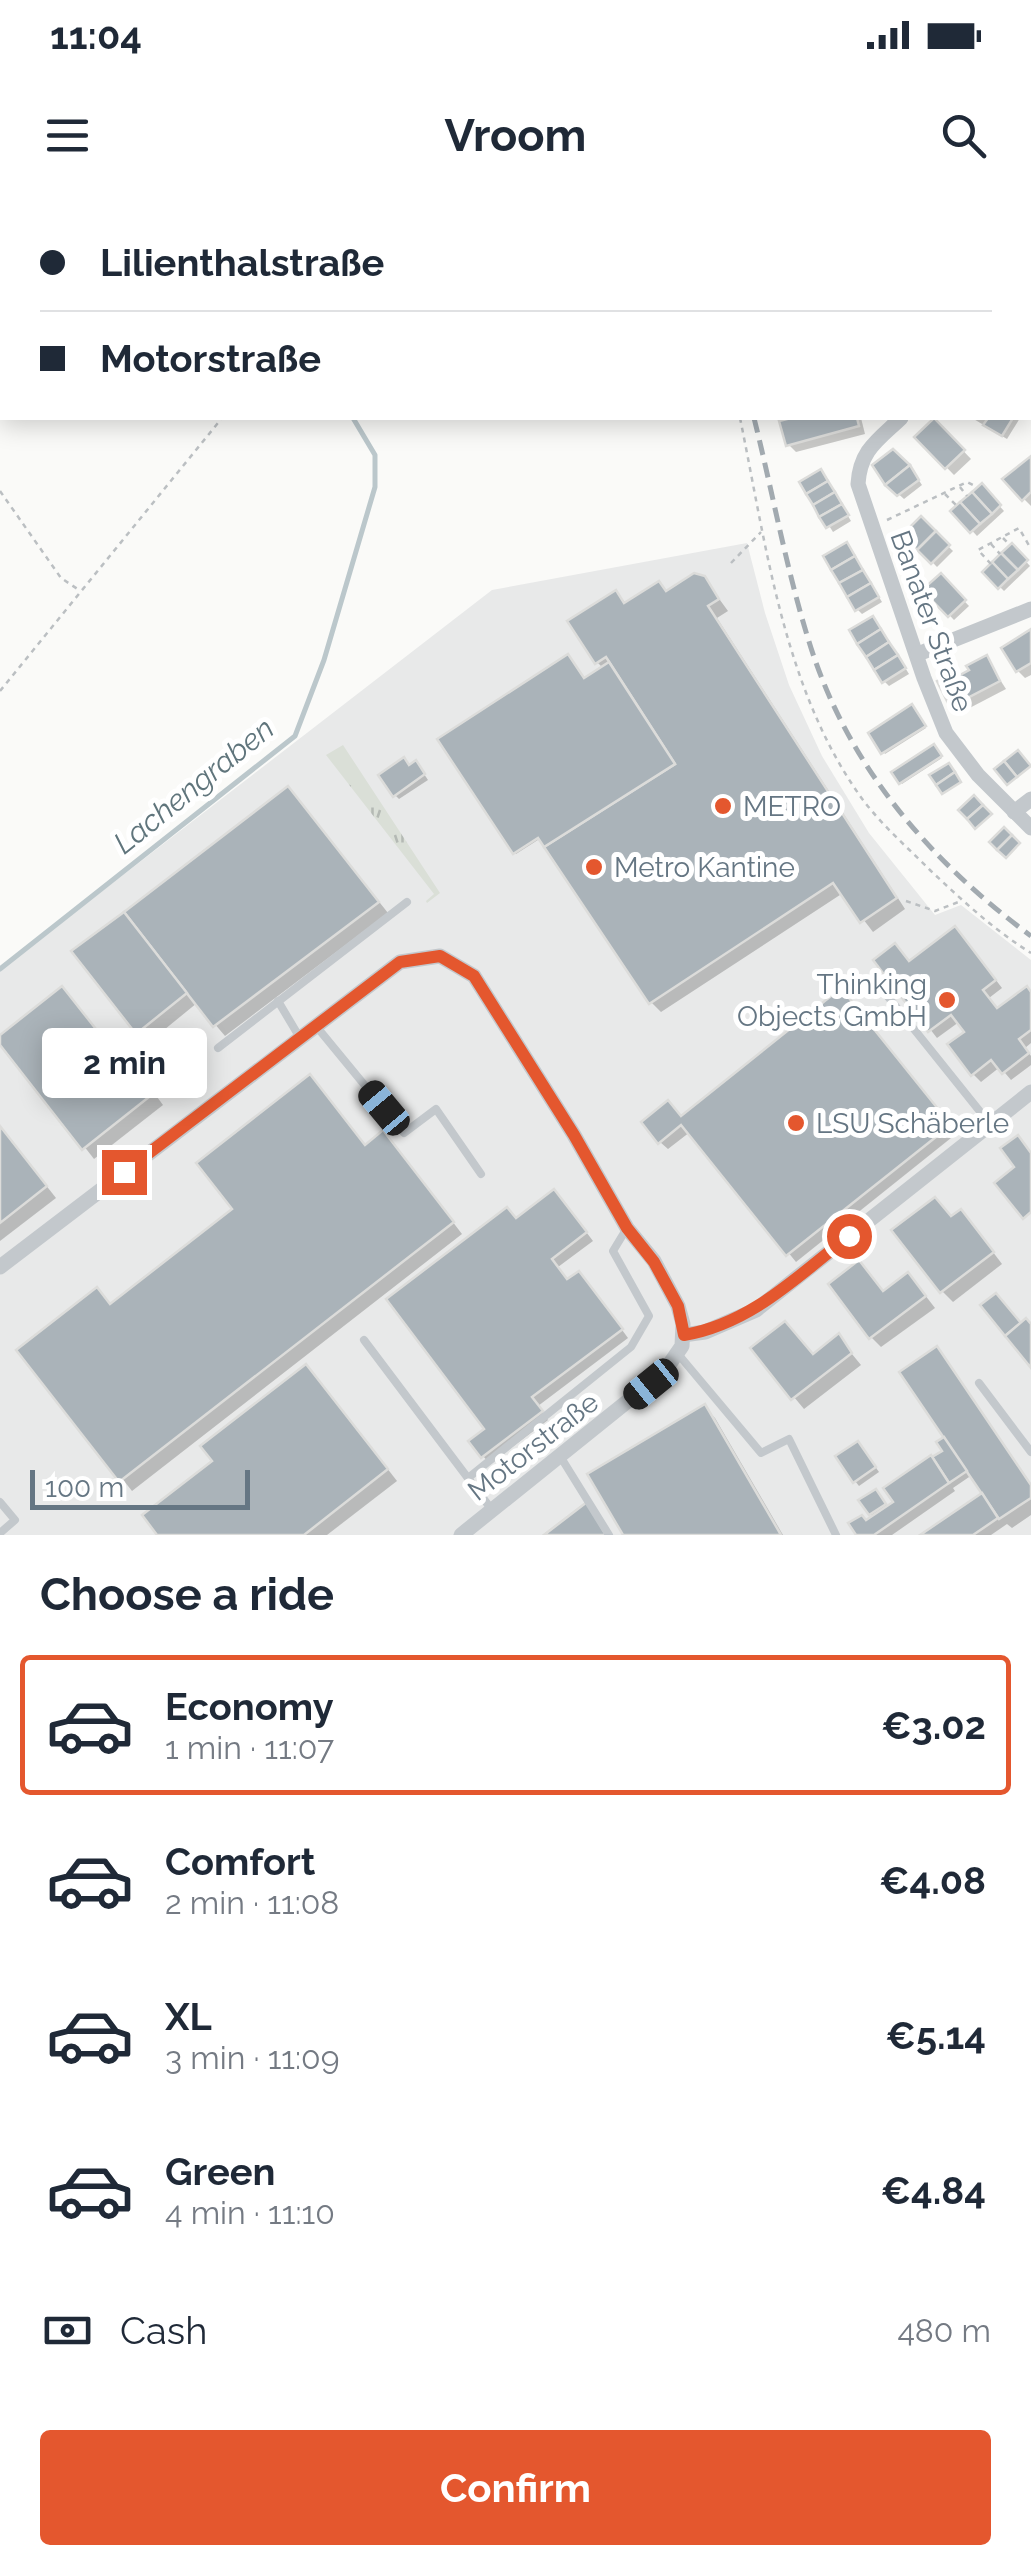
<!DOCTYPE html>
<meta charset="utf-8">
<style>
:root{--surface:#fff;--page:#f6f6f7;--text:#1f2937;--muted:#747a83;--line:#e0e1e3;--accent:#e4572e}
body{margin:0;font-family:Raleway,sans-serif;background:var(--page);color:var(--text);height:100vh;display:flex;flex-direction:column;font-size:38px;white-space:nowrap}
*{box-sizing:border-box;margin:0}
p{font-size:32px;color:var(--muted)}
.icon{flex:none;width:55px;height:55px;fill:none;stroke:currentColor;stroke-width:2;stroke-linecap:round;stroke-linejoin:round}
.map{position:relative;height:1335px;overflow:hidden}
.panel{display:flex;flex-direction:column;background:var(--surface);flex:1}
.panel>*{flex:none}
.hud{position:absolute;left:0px;top:0px;width:1032px;height:220px;box-shadow:0 5px 25px #0003;display:grid;align-content:center;height:220px;padding:0 40px;background:var(--surface)}
.scale{position:absolute;left:30px;bottom:25px;width:220px;box-sizing:border-box;padding-left:10px;border:5px solid #657683;border-top:0;font-size:28px;line-height:35px;white-space:nowrap;color:#657683;-webkit-text-stroke:8px #fff;paint-order:stroke}
.end{position:absolute;width:45px;height:45px;margin:-22px;border:12px solid #e4572e;background:#fff;box-shadow:0 0 0 5px #fff}
.from{border-radius:50%}
.bubble{position:absolute;height:70px;border-radius:10px;background:var(--surface);box-shadow:0 5px 25px #0003;font-size:32px;font-weight:700;line-height:70px;text-align:center}
.car{position:absolute;width:30px;height:60px;margin:-30px -15px;border-radius:12px;box-shadow:0 0 8px 2px #0007;background:linear-gradient(#222 24%,#8ab4d8 0 40%,#222 0 76%,#8ab4d8 0 86%,#222 0)}
.hud b{display:flex;align-items:center;gap:35px;height:95px;font-size:38px}
.hud b+b{border-top:2px solid var(--line)}
.hud i{width:25px;height:25px;background:var(--text)}
ul{padding:0;list-style:none}
li{display:flex;align-items:center;gap:30px;height:140px;margin:0 20px 15px;padding:0 20px;border:5px solid transparent;border-radius:10px}
li div{flex:1}
li b{display:block;font-size:38px}
li em{font-style:normal;font-weight:700}
li.current{border-color:var(--accent)}
li>.icon{width:90px;height:90px;stroke-width:1.5}
h2{padding:0 40px;font-size:45px;line-height:120px}
.pay{display:flex;align-items:center;gap:25px;height:110px;padding:0 40px;font-size:38px}
.pay p{margin-inline-start:auto}
.action{display:flex;gap:20px;margin-top:auto;padding:20px 40px}
.action a{flex:1;height:115px;border-radius:10px;background:var(--accent);color:#fff;font-size:40px;font-weight:700;line-height:115px;text-align:center}
.status{display:flex;justify-content:space-between;align-items:center;height:70px;padding:0 50px;background:var(--surface);direction:ltr}
.status svg{height:28px;fill:currentColor}
header{display:flex;justify-content:space-between;align-items:center;height:130px;padding:0 40px;background:var(--surface);font-size:45px;font-weight:700}
.map>svg:first-child{display:block}
.built{fill:#e8e9e9}
.grass{fill:url(#grass-tufts)}
.shadow{fill:#0003}
.lines{fill:none;stroke-linecap:round;stroke-linejoin:round}
.stream{stroke:#bbc7cb;stroke-width:5}
.building{fill:#aab3b9;stroke:#dcdcda;stroke-width:2.5}
.path{stroke:#bbbfc2;stroke-width:2.5;stroke-dasharray:5 5;stroke-linecap:butt}
.lane{stroke:#c3c8cc;stroke-width:8}
.street{stroke:#c3c8cc;stroke-width:15}
.rail{stroke:#a2aab0;stroke-width:5;stroke-dasharray:15 8;stroke-linecap:butt}
.route{stroke:#e4572e;stroke-width:12}
.poi-dot{fill:#e4572e;stroke:#fff;stroke-width:4}
.labels{text-anchor:middle;stroke-width:10;stroke-linejoin:round;paint-order:stroke}
.street-label{font-size:28px;fill:#657683;stroke:#fff}
.poi-label{font-size:28px;fill:#657683;stroke:#fff;text-anchor:start}
.water-label{font-size:30px;font-style:italic;fill:#60757c;stroke:#fff}
</style>
<div class="status"><b>11:04</b><svg viewBox="0 0 49 12"><path d="M0 12V9h3v3zM5 12V6h3v6zM10 12V3h3v9zM15 12V0h3v12zM26 1h20v11H26zM47 4h2v5h-2z"/></svg></div>
<header><svg class="icon" aria-label="menu" viewBox="0 0 24 24"><path d="M4 6h16M4 12h16M4 18h16"/></svg>Vroom<svg class="icon" aria-label="search" viewBox="0 0 24 24"><circle cx="10" cy="10" r="6"/><path d="M15 15l6 6"/></svg></header>
<div class="map">
<svg width="1031" height="1335" viewBox="0 0 1031 1335">
<defs>
<pattern id="grass-tufts" width="24" height="20" patternUnits="userSpaceOnUse" patternTransform="scale(2.5)"><rect width="24" height="20" fill="#dadfd7"/><path d="M3 7l-1-3M5 7V3M7 7l1-3M15 17l-1-3M17 17v-4M19 17l1-3" fill="none" stroke="#b4b9b4"/></pattern>
</defs>
<rect width="100%" height="100%" fill="#fafaf8"/>
<polygon class="built" points="747,343 765,413 789,485 822,556 869,633 935,715 961,705 1031,760 1031,1335 0,1335 0,770 492,390"/>
<polygon class="grass" points="343,545 440,693 427,703 426,701 434,694 326,555"/>
<g class="shadow">
<polygon points="785,0 817,0 820,2 783,2"/>
<polygon points="1003,0 1029,1 1031,3 1030,18 1030,2 1002,2"/>
<polygon points="801,218 861,218 865,234 796,252 789,245 783,222"/>
<polygon points="972,218 1020,218 1007,239"/>
<polygon points="934,220 971,259 954,275 917,237"/>
<polygon points="1031,259 1031,306 1024,299"/>
<polygon points="914,273 922,285 904,299 882,279"/>
<polygon points="825,277 851,321 833,332 802,283"/>
<polygon points="982,287 1004,311 977,336 954,311"/>
<polygon points="921,320 953,351 937,367 906,335"/>
<polygon points="847,345 882,402 862,414 857,409"/>
<polygon points="1012,346 1030,366 1004,391 985,372"/>
<polygon points="940,376 969,406 954,420 926,390"/>
<polygon points="704,378 728,411 717,418 905,709 873,732 843,693 661,812 651,802 541,638 516,654 441,540 584,481 604,469 597,462 616,393 627,404"/>
<polygon points="877,423 909,474 889,486 884,481"/>
<polygon points="1031,432 1031,475 1025,478 1018,471"/>
<polygon points="986,458 1006,489 960,513 952,505"/>
<polygon points="912,507 926,528 885,554 871,533"/>
<polygon points="934,547 942,558 902,584 895,572"/>
<polygon points="410,567 420,568 428,580 399,599 395,595"/>
<polygon points="298,600 388,713 225,836 197,803 148,843 138,833"/>
<polygon points="963,737 1002,788 989,798 998,811 1031,794 1031,843 1025,848 1031,856 1031,865 1011,880 1000,867 981,882 973,874 967,832 959,822 937,838 876,760 910,764"/>
<polygon points="849,799 956,934 796,1062 690,932 668,949 660,942 681,919"/>
<polygon points="0,838 134,879 149,886 163,905 94,959"/>
<polygon points="0,927 56,998 0,1041"/>
<polygon points="393,944 462,1034 132,1291 20,1150 97,1090 112,1106 366,947"/>
<polygon points="562,1000 593,1041 558,1067 568,1081 586,1081 628,1138 538,1206 548,1220 490,1264 483,1256 517,1021"/>
<polygon points="952,1019 971,1023 1002,1064 953,1102 942,1091"/>
<polygon points="918,1086 935,1108 881,1147 871,1137 884,1093"/>
<polygon points="838,1137 861,1165 804,1209 753,1148 814,1156"/>
<polygon points="937,1149 947,1160 1031,1284 1031,1315 1012,1328 1007,1324 991,1335 924,1335 989,1304 972,1275 953,1288 955,1291 892,1335 859,1335 874,1318 870,1314 880,1296 888,1308 951,1248"/>
<polygon points="316,1177 397,1281 327,1335 160,1335"/>
<polygon points="704,1207 715,1218 783,1335 626,1335"/>
<polygon points="862,1248 879,1272 859,1286 855,1281"/>
</g>
<g class="lines">
<g class="stream">
<polyline points="224,0 225,2"/>
<polyline points="0,769 295,536 324,460 375,287 375,255 353,218"/>
</g>
</g>
<g class="building">
<polygon points="791,218 857,218 859,226 786,246 779,221"/>
<polygon points="934,218 965,250 945,269 914,237"/>
<polygon points="988,218 1013,218 1002,236 983,225"/>
<polygon points="893,249 910,265 885,285 872,265"/>
<polygon points="1031,256 1031,292 1022,301 1002,279"/>
<polygon points="910,265 919,280 897,296 885,285"/>
<polygon points="821,269 828,281 806,294 799,282"/>
<polygon points="828,281 835,292 813,305 806,294"/>
<polygon points="982,283 1001,305 992,314 972,292"/>
<polygon points="835,292 842,304 819,317 813,305"/>
<polygon points="972,292 992,314 980,324 960,302"/>
<polygon points="960,302 980,324 970,333 950,311"/>
<polygon points="842,304 849,315 826,328 819,317"/>
<polygon points="921,316 936,331 917,350 902,335"/>
<polygon points="936,331 950,345 931,364 917,350"/>
<polygon points="847,342 855,356 831,370 823,356"/>
<polygon points="1012,343 1028,360 1018,370 1001,353"/>
<polygon points="1001,353 1018,370 1008,379 992,362"/>
<polygon points="855,356 863,370 839,383 831,370"/>
<polygon points="992,362 1008,379 998,389 982,372"/>
<polygon points="863,370 871,383 847,397 839,383"/>
<polygon points="694,373 705,376 719,399 708,406 897,698 860,723 833,683 649,804 544,647 675,564 606,457 595,464 567,421 616,390 624,403 659,381 666,391"/>
<polygon points="941,373 966,400 948,417 922,390"/>
<polygon points="871,383 879,397 855,411 847,397"/>
<polygon points="873,416 881,429 857,444 849,430"/>
<polygon points="881,429 889,442 866,457 857,444"/>
<polygon points="1031,429 1031,463 1016,472 1001,448"/>
<polygon points="889,442 898,455 874,470 866,457"/>
<polygon points="568,454 584,478 609,462 675,564 544,647 538,638 513,654 437,539"/>
<polygon points="898,455 906,468 882,483 874,470"/>
<polygon points="987,455 1000,481 950,507 937,481 958,470 960,475 969,470 966,466"/>
<polygon points="912,504 926,526 881,554 868,533"/>
<polygon points="934,544 942,556 899,584 891,572"/>
<polygon points="1018,550 1031,566 1017,577 1004,561"/>
<polygon points="404,557 409,565 416,560 425,574 393,597 378,575"/>
<polygon points="1004,561 1017,577 1007,585 994,569"/>
<polygon points="949,563 955,572 936,585 929,575"/>
<polygon points="955,572 961,582 942,594 936,585"/>
<polygon points="288,586 379,702 213,827 124,712"/>
<polygon points="974,595 983,605 967,619 958,610"/>
<polygon points="983,605 992,614 975,629 967,619"/>
<polygon points="1004,627 1012,635 997,650 989,642"/>
<polygon points="1012,635 1020,643 1006,658 997,650"/>
<polygon points="124,712 187,793 136,834 71,751"/>
<polygon points="955,726 996,780 983,790 997,808 1027,786 1031,792 1031,830 1019,839 1029,853 1002,874 991,860 971,876 947,844 964,832 951,815 928,832 873,760 895,743 909,761"/>
<polygon points="62,786 133,876 138,872 154,893 82,950 0,845 0,835"/>
<polygon points="841,788 951,925 786,1056 681,925 658,944 641,922 668,900 681,916"/>
<polygon points="310,874 365,945 383,930 454,1022 119,1282 16,1150 97,1087 110,1104 232,1009 196,963"/>
<polygon points="0,926 47,986 0,1023"/>
<polygon points="1018,935 1031,953 1031,1012 1023,1019 994,983 1014,967 1000,948"/>
<polygon points="554,989 587,1032 552,1059 567,1079 579,1071 623,1129 532,1197 543,1211 481,1258 468,1241 484,1229 386,1099 507,1007 516,1018"/>
<polygon points="935,997 951,1016 961,1009 994,1052 940,1093 891,1030"/>
<polygon points="859,1060 883,1091 908,1072 926,1096 869,1139 828,1084"/>
<polygon points="996,1093 1021,1123 1005,1136 980,1105"/>
<polygon points="1026,1118 1031,1124 1031,1168 1005,1136"/>
<polygon points="785,1121 813,1154 839,1133 852,1153 791,1200 750,1148"/>
<polygon points="937,1146 1031,1285 1031,1298 999,1319 899,1172"/>
<polygon points="306,1164 388,1269 304,1335 157,1335 142,1315 212,1261 200,1246"/>
<polygon points="705,1204 781,1335 623,1335 587,1274"/>
<polygon points="944,1237 967,1271 949,1283 932,1257 942,1251 936,1242"/>
<polygon points="858,1241 876,1267 853,1283 835,1256"/>
<polygon points="931,1255 949,1283 874,1335 856,1335 848,1323 862,1315 866,1320 893,1302 883,1288"/>
<polygon points="876,1289 886,1304 869,1315 858,1300"/>
<polygon points="982,1293 998,1318 973,1335 920,1335"/>
<polygon points="587,1302 606,1335 544,1335"/>
<polygon points="587,1302 606,1335 544,1335"/>
</g>
<g class="lines">
<g class="path">
<polyline points="392,0 398,2"/>
<polyline points="675,0 676,2"/>
<polyline points="406,2 409,0"/>
<polyline points="1030,121 1031,114"/>
<path d="M 740,218 C 766,344 783,485 858,593 C 878,622 906,646 931,671 C 963,701 994,730 1031,753"/>
<polyline points="960,287 967,296"/>
<polyline points="0,291 61,378 79,390"/>
<polyline points="945,294 956,305"/>
<polyline points="887,320 967,282 977,287"/>
<polyline points="1003,338 1010,345"/>
<polyline points="991,344 1000,354"/>
<polyline points="731,363 761,332"/>
<polyline points="991,364 978,350 1019,328 1031,349"/>
<polyline points="0,491 222,218"/>
<polyline points="906,701 935,711 961,701"/>
</g>
<g class="lane">
<polyline points="873,778 990,924"/>
<polyline points="278,801 300,838"/>
<polyline points="316,826 404,933 436,909 481,974"/>
<polyline points="218,848 407,702"/>
<polyline points="364,1140 492,1310"/>
<polyline points="678,1154 761,1253 789,1239 836,1335"/>
<polyline points="979,1183 1031,1252"/>
<polyline points="560,1256 609,1335"/>
<polyline points="468,1278 631,1147 649,1116 613,1051 627,1028"/>
<polyline points="0,1302 15,1320 0,1333"/>
</g>
<g class="street">
<polyline points="1030,178 1031,178"/>
<path d="M 901,218 C 878,240 860,250 858,284 L 924,478 L 946,533 L 978,575 L 1031,628"/>
<polyline points="918,454 1031,409"/>
<polyline points="1014,612 1031,599"/>
<polyline points="0,1067 400,762 440,756 474,776 574,935 627,1028 654,1061 678,1106 683,1124 682,1146 664,1172 461,1335"/>
<polyline points="683,1135 705,1132 756,1110 1031,892"/>
</g>
<g class="rail">
<polyline points="703,0 704,2"/>
<path d="M 754,218 C 773,294 787,373 811,448 C 850,569 931,662 1031,736"/>
</g>
</g>
<g class="lines">
<path class="route" d="M 124,972 L 400,762 L 440,756 L 474,776 L 574,935 L 627,1028 L 654,1062 L 678,1106 L 684,1135 C 750,1124 797,1077 849,1036"/>
</g>
<g class="poi-dot">
<circle cx="723" cy="606" r="10"/>
<circle cx="594" cy="667" r="10"/>
<circle cx="947" cy="800" r="10"/>
<circle cx="796" cy="923" r="10"/>
</g>
<g class="labels">
<g class="street-label">
<text transform="translate(932 421) rotate(70)" y="10">Banater Straße</text>
<text transform="translate(533 1246) rotate(-38)" y="10">Motorstraße</text>
</g>
<g class="poi-label">
<text x="743" y="616">METRO</text>
<text x="614" y="677">Metro Kantine</text>
<text x="927" y="794" text-anchor="end">Thinking<tspan x="927" dy="32">Objects GmbH</tspan></text>
<text x="816" y="933">LSU Schäberle</text>
</g>
<g class="water-label">
<text transform="translate(194 586) rotate(-39)" y="10">Lachengraben</text>
</g>
</g>
</svg>
<div class="scale">100 m</div>
<i class="end from" style="left:849px;top:1036px"></i>
<i class="end" style="left:124px;top:972px"></i>
<div class="bubble" style="left:42px;top:828px;width:165px">2 min</div>
<i class="car" style="left:384px;top:908px;rotate:320deg"></i>
<i class="car" style="left:651px;top:1184px;rotate:231deg"></i>
<div class="hud">
<b><i class="from"></i>Lilienthalstraße</b>
<b><i></i>Motorstraße</b>
</div>
</div>
<section class="panel">
<h2>Choose a ride</h2>
<ul>
<li class="current"><svg class="icon" aria-label="car" viewBox="0 0 24 24"><path d="M5 17H2v-5l4-1 3-4h7l3 4 3 1v5h-3M9 17h6M6 11h13"/><circle cx="7" cy="17" r="2"/><circle cx="17" cy="17" r="2"/></svg><div><b>Economy</b><p>1 min · 11:07</p></div><em>€3.02</em></li>
<li><svg class="icon" aria-label="car" viewBox="0 0 24 24"><path d="M5 17H2v-5l4-1 3-4h7l3 4 3 1v5h-3M9 17h6M6 11h13"/><circle cx="7" cy="17" r="2"/><circle cx="17" cy="17" r="2"/></svg><div><b>Comfort</b><p>2 min · 11:08</p></div><em>€4.08</em></li>
<li><svg class="icon" aria-label="car" viewBox="0 0 24 24"><path d="M5 17H2v-5l4-1 3-4h7l3 4 3 1v5h-3M9 17h6M6 11h13"/><circle cx="7" cy="17" r="2"/><circle cx="17" cy="17" r="2"/></svg><div><b>XL</b><p>3 min · 11:09</p></div><em>€5.14</em></li>
<li><svg class="icon" aria-label="car" viewBox="0 0 24 24"><path d="M5 17H2v-5l4-1 3-4h7l3 4 3 1v5h-3M9 17h6M6 11h13"/><circle cx="7" cy="17" r="2"/><circle cx="17" cy="17" r="2"/></svg><div><b>Green</b><p>4 min · 11:10</p></div><em>€4.84</em></li>
</ul>
<div class="pay"><svg class="icon" aria-label="cash" viewBox="0 0 24 24"><path d="M3 7h18v10H3z"/><circle cx="12" cy="12" r="2"/></svg>Cash<p>480 m</p></div>
<div class="action"><a>Confirm</a></div>
</section>
